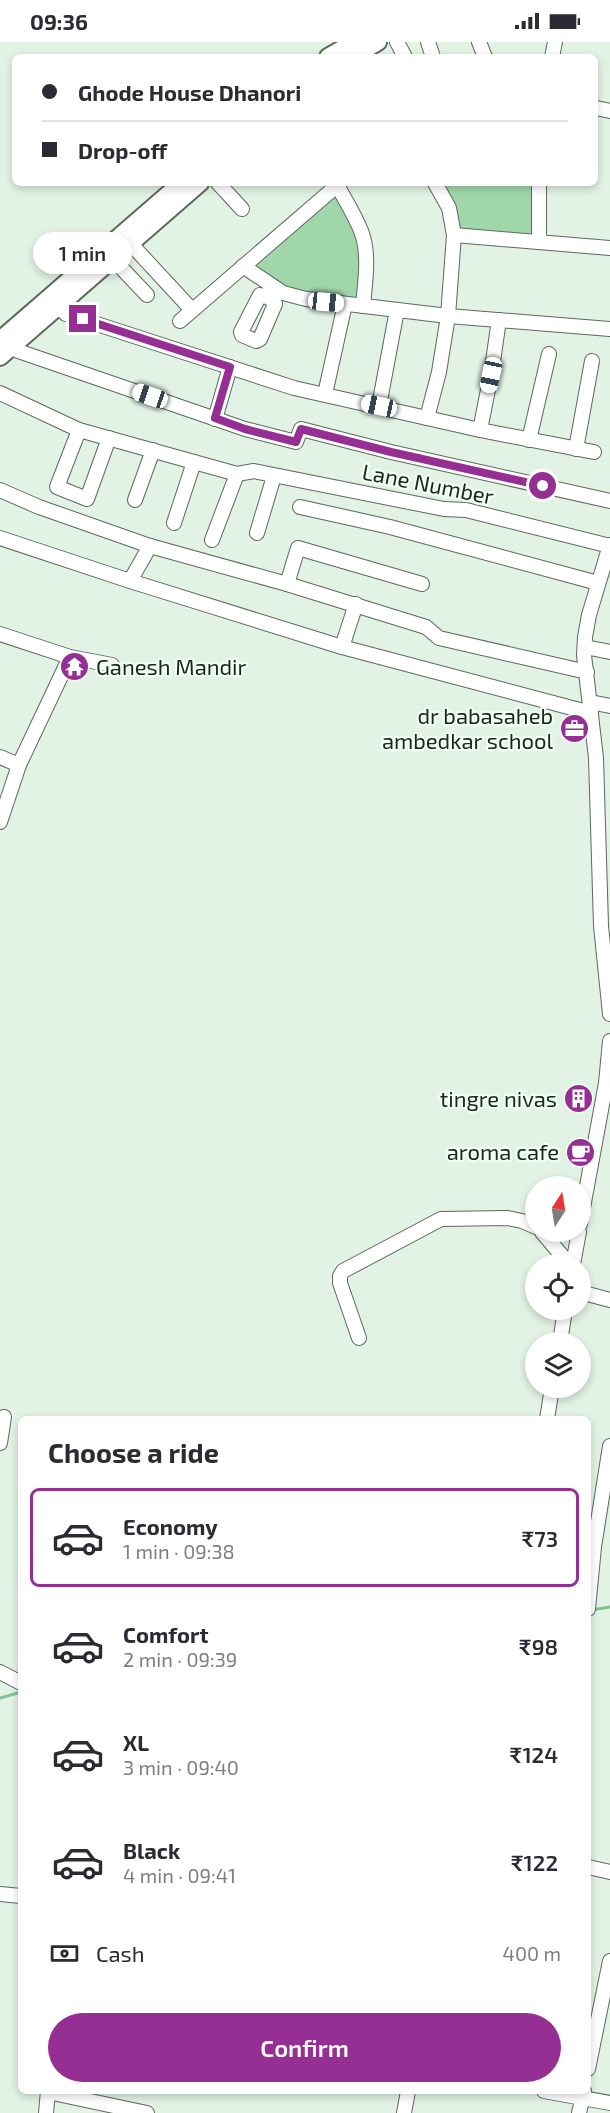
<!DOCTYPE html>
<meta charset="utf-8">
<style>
:root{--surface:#fff;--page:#f7f7f7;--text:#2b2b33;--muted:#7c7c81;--line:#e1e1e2;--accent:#962f93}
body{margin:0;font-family:"Exo 2",sans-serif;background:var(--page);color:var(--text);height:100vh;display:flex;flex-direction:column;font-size:22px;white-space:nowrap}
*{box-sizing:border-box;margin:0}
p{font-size:20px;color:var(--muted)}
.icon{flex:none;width:33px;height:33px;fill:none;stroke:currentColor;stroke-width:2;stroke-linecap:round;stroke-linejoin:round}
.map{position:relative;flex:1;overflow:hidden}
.details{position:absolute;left:18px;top:1374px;width:573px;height:678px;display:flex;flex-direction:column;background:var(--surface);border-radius:9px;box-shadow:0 3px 9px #0003}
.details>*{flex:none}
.hud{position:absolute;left:12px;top:12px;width:586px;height:132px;border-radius:9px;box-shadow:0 3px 9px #0003;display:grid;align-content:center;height:132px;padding:0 30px;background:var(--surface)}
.needle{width:39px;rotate:12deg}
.controls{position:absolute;left:525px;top:1134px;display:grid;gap:12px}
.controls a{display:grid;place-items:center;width:66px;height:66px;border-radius:50%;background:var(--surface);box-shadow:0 3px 9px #0003;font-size:30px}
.end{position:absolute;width:27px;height:27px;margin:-14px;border:8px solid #962f93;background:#fff;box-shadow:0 0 0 3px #fff}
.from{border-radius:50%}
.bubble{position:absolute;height:42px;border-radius:21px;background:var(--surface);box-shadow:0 3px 9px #0003;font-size:20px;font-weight:600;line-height:42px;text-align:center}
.car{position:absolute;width:18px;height:36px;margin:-18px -9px;border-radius:8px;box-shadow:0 0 4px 2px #0007;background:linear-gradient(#fff 24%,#345 0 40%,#fff 0 76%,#345 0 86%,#fff 0)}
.hud b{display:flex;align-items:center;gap:21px;height:57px;font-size:22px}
.hud b+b{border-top:2px solid var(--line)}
.hud i{width:15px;height:15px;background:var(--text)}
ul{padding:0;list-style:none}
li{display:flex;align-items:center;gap:18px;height:99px;margin:0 12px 9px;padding:0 18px;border:3px solid transparent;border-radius:9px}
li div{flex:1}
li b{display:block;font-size:22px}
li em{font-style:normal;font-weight:600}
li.current{border-color:var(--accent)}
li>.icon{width:54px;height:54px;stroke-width:1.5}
h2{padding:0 30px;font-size:27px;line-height:72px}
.pay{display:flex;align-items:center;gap:15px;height:66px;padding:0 30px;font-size:22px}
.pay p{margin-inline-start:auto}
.primary-button{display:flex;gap:12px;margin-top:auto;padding:12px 30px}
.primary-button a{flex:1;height:69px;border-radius:36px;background:var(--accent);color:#fff;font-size:24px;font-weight:600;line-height:69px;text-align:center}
.status{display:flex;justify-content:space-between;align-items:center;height:42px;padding:0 30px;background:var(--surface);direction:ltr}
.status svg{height:16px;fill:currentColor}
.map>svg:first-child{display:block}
.green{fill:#a1d6aa}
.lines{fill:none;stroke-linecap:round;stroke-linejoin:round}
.stream{stroke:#80c48d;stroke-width:3}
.minor-casing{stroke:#5b695d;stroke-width:16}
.major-casing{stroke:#5b695d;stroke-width:20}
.minor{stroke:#fff;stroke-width:14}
.major{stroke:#fff;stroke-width:16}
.route{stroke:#962f93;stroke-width:8}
.labels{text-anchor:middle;stroke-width:4.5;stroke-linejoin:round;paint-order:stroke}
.street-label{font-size:22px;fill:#1d231e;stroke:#effff1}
.poi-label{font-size:22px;fill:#1d231e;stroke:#effff1;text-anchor:end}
</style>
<div class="status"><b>09:36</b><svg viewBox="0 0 49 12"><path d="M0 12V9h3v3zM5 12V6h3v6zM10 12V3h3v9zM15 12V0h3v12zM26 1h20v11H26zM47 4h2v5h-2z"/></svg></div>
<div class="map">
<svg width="610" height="2071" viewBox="0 0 610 2071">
<rect width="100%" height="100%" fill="#e2f2e4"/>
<g class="green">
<polygon points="438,141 536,141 535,196 459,189"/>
<polygon points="335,149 360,197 360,259 284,248 249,224"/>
</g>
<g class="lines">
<g class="stream">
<polyline points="591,1568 610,1565"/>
<polyline points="0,1656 21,1650"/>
</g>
<defs>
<g id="minor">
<polyline points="397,0 405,15"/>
<polyline points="428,0 433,15"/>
<polyline points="479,0 485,15"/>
<polyline points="552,15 555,0"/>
<polyline points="596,66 610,69"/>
<polyline points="218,141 242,167"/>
<path d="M 337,143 C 345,158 355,173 361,189 C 370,211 365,241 363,264"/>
<polyline points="454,193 610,206"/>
<polyline points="539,200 539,141"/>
<polyline points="130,201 192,268"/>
<polyline points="113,217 147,253"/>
<polyline points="243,224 283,251 306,257 448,274 610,287"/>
<polyline points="267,255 274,259 275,262 260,297 256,299 242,293 241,290 260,253 267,255 272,244"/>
<polyline points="51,257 66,272 294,346 480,388 594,410"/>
<polyline points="180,279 340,141"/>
<polyline points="8,298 18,309 245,387 296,400 301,387 391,410 610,459"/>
<polyline points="0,351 79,388 237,432 254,429 444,467 466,468 610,504"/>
<polyline points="325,352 345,262"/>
<polyline points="379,364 397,268"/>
<polyline points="427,376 439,330 448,274 454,193 449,166 435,141"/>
<polyline points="215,377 230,325"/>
<polyline points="79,388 57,445 87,457 109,396"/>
<polyline points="480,388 491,333 499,278"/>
<polyline points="529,398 549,312"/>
<polyline points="576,407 592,319"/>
<polyline points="0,448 39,465 150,504 287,542 426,585 439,596 587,630"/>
<polyline points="135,458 153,408"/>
<polyline points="300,465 390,485 598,541"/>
<polyline points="174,481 194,420"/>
<polyline points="257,491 274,434"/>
<polyline points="0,496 130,539 342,605 591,671"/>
<polyline points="212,498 237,432"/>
<polyline points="610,503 589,573 585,595 584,613 596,716 601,884 610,972"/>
<polyline points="130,539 150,504"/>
<polyline points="287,542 298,506 422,542"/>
<polyline points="0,592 70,615 112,623"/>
<polyline points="342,605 356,562"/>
<polyline points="585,605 610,610"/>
<polyline points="590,660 610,664"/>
<polyline points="0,715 19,723"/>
<polyline points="0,780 19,723 70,615"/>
<polyline points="580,1182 606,1041 610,999"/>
<polyline points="542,1190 569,1222"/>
<polyline points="573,1222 579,1190"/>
<polyline points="580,1250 610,1258"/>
<polyline points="359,1296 340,1241 340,1234 343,1229 441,1177 508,1176 522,1179 536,1185"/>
<polyline points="560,1300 565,1268"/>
<polyline points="547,1377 552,1346"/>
<polyline points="0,1401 4,1375"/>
<polyline points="588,1567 594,1505 610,1404"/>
<polyline points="0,1630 21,1641"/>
<polyline points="588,1825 610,1830"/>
<polyline points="0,1852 21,1854"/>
<polyline points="588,2027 610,1919"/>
<polyline points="544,2049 610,2061"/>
<polyline points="48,2050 147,2071"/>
<polyline points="46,2071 48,2049"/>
<polyline points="404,2071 408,2049"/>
<polyline points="579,2071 584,2049"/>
</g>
<g id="major">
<polyline points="328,15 354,0"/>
<polyline points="353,15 378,0"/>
<polyline points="0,298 181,141"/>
<polyline points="0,315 200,141"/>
</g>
</defs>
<use href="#minor" class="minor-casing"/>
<use href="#major" class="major-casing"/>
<use href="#minor" class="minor"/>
<use href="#major" class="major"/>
</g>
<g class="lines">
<polyline class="route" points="83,277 230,325 215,376 245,387 296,400 301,387 391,410 543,444"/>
</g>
<defs>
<symbol id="temple-disc" viewBox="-11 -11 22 22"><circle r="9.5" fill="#962f93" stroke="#effff1"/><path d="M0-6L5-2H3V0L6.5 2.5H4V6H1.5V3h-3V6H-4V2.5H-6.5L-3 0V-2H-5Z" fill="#fff"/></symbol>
<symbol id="office-disc" viewBox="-11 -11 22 22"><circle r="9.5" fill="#962f93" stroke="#effff1"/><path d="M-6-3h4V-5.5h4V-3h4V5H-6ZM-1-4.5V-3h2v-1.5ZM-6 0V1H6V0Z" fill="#fff"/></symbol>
<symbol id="building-disc" viewBox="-11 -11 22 22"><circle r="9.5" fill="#962f93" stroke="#effff1"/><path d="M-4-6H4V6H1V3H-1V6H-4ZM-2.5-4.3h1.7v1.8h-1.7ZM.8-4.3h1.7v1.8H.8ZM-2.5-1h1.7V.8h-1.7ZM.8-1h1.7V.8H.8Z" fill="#fff"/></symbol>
<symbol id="cafe-disc" viewBox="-11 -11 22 22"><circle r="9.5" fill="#962f93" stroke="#effff1"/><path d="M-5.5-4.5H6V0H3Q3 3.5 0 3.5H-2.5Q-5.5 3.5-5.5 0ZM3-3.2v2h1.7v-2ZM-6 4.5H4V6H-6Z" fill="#fff"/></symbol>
</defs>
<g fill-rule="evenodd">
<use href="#temple-disc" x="58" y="608" width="33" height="33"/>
<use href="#office-disc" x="558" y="670" width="33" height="33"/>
<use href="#building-disc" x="562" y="1040" width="33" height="33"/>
<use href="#cafe-disc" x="564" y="1094" width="33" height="33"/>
</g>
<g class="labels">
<g class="street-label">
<text transform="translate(428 442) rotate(11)" y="8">Lane Number</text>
</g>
<g class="poi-label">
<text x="96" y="633" text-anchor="start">Ganesh Mandir</text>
<text x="553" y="682">dr babasaheb<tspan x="553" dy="25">ambedkar school</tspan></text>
<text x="557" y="1065">tingre nivas</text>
<text x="559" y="1118">aroma cafe</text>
</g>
</g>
</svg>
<div class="controls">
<a><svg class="needle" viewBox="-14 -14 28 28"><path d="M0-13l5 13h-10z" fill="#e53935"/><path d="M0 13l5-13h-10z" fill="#7c7c81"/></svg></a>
<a><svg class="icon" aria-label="locate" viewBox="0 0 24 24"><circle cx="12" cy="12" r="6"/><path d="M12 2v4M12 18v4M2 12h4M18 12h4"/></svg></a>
<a><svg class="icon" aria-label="layers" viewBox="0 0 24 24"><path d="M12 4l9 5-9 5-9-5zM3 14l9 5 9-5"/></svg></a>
</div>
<i class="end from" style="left:543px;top:444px"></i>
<i class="end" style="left:83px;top:277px"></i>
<div class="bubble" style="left:33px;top:190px;width:99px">1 min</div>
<i class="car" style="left:326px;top:260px;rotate:96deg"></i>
<i class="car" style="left:491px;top:333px;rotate:192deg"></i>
<i class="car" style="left:150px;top:354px;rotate:289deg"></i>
<i class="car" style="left:379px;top:364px;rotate:282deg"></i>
<div class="hud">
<b><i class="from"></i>Ghode House Dhanori</b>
<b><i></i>Drop-off</b>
</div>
<section class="details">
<h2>Choose a ride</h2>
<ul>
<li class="current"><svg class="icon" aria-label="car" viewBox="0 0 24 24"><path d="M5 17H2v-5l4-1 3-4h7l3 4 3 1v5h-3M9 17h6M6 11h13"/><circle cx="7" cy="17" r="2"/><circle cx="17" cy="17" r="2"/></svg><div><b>Economy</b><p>1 min · 09:38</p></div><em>₹73</em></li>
<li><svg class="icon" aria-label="car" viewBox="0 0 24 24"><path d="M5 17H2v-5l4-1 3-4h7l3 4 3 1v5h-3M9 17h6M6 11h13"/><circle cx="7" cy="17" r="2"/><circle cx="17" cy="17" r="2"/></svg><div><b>Comfort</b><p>2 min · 09:39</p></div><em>₹98</em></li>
<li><svg class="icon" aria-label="car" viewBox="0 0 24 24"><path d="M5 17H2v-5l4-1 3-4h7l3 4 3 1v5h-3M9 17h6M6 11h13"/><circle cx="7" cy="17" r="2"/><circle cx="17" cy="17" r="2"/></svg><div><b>XL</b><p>3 min · 09:40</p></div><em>₹124</em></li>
<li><svg class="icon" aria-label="car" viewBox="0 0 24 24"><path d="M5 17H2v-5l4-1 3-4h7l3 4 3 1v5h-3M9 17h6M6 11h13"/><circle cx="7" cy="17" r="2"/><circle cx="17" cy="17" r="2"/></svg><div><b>Black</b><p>4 min · 09:41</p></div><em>₹122</em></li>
</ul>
<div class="pay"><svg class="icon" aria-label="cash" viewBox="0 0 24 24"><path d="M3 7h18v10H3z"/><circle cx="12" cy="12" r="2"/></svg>Cash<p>400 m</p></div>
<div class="primary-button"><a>Confirm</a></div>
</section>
</div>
